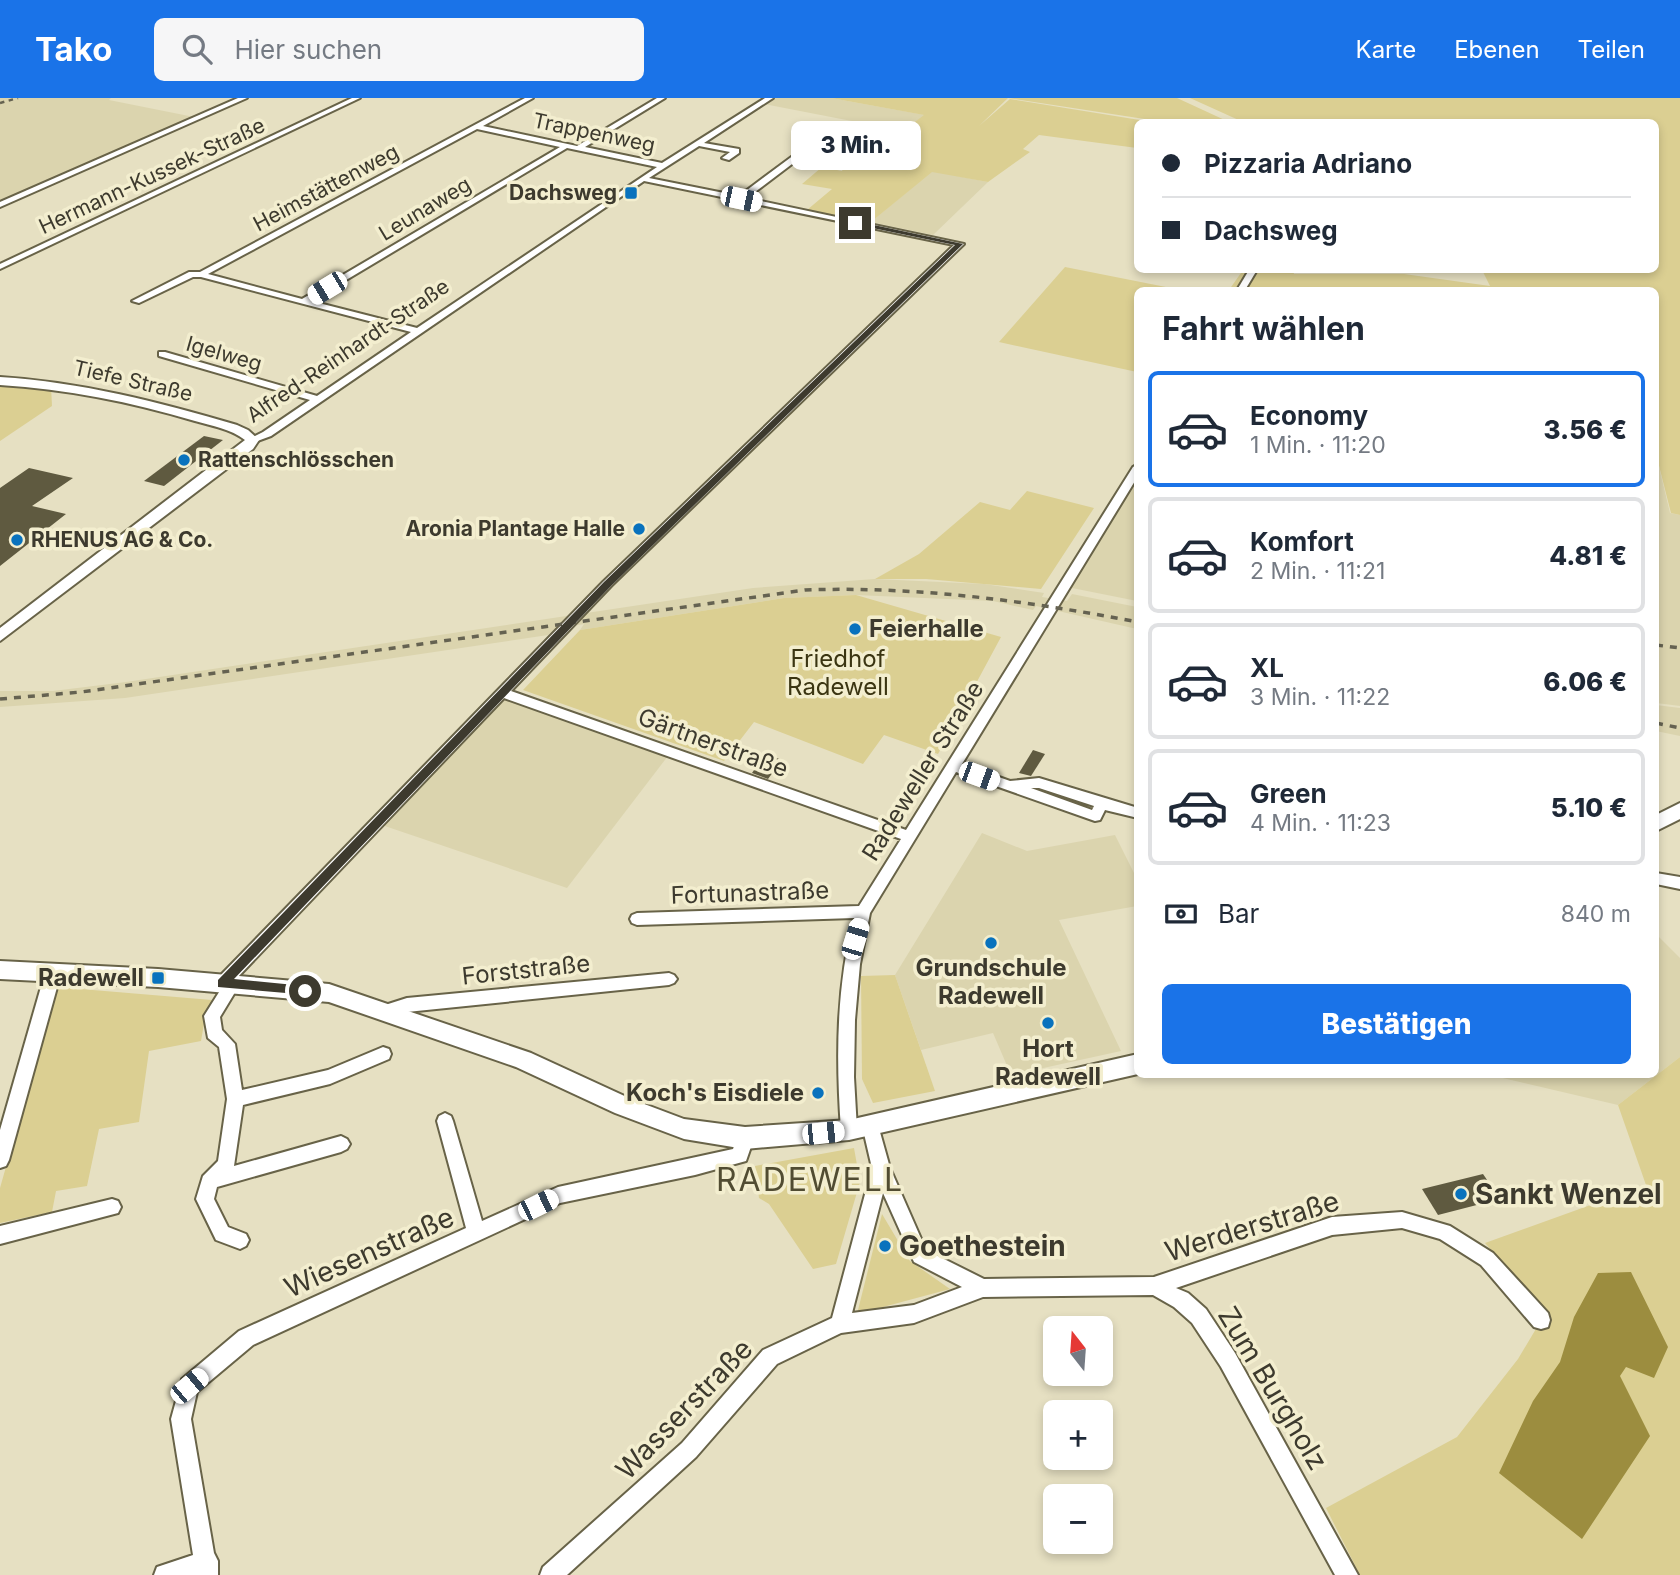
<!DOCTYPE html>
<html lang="de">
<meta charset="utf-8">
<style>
:root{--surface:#fff;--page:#f6f6f7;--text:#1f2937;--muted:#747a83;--line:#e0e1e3;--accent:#1a73e8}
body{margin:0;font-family:Inter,sans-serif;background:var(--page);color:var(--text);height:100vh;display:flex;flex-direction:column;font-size:26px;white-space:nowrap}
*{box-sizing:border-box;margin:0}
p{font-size:23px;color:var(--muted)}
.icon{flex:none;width:38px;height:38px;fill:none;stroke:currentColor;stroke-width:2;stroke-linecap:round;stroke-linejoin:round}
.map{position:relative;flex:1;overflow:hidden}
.drawer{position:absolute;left:1134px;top:189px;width:525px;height:791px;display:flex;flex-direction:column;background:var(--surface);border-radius:10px;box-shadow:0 4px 10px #0003}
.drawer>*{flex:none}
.banner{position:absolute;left:1134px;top:21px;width:525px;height:154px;border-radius:10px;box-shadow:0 4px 10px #0003;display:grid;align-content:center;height:154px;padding:0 28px;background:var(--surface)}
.needle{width:46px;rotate:343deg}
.tools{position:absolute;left:1043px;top:1218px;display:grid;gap:14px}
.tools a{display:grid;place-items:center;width:70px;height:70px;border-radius:10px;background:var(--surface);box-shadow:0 4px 10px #0003;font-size:35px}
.end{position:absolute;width:32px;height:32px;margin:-16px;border:9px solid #3d3a2e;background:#fff;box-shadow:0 0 0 4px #fff}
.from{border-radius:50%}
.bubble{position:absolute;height:49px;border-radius:10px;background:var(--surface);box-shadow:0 4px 10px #0003;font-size:23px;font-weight:800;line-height:49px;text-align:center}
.car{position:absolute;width:21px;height:42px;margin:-21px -10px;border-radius:9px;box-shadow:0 0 5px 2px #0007;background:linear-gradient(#fff 24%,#345 0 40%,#fff 0 76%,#345 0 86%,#fff 0)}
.banner b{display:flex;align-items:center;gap:24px;height:66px;font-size:26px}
.banner b+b{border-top:2px solid var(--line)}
.banner i{width:18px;height:18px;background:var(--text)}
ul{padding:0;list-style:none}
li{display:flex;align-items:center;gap:21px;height:116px;margin:0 14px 10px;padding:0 14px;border:4px solid var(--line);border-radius:10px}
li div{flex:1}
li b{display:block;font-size:26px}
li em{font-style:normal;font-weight:800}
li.current{border-color:var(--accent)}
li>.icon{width:63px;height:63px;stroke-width:1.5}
h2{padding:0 28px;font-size:32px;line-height:84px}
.pay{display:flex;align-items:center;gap:18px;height:77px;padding:0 28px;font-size:26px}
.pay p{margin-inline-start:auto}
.primary-button{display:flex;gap:14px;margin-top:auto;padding:14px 28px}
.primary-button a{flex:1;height:80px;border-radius:10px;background:var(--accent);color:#fff;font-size:28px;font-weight:800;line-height:80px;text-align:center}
header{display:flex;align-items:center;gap:42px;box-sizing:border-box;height:98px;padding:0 35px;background:var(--accent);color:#fff}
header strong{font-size:33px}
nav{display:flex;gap:38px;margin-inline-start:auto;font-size:24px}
.search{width:490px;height:63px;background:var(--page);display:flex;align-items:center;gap:18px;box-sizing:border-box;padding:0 24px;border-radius:10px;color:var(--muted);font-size:26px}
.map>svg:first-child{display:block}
.built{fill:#dbd4ae}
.green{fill:#dbcf92}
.water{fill:#9c8d3f}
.building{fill:#5f5a40}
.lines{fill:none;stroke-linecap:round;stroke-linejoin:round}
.street-casing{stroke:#686348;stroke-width:4}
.secondary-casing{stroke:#686348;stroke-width:4}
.street{fill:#fff;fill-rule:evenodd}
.secondary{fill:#fff;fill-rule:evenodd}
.rail-far1{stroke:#656251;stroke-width:2.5;stroke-dasharray:4.5 4.5;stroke-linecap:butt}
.rail{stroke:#656251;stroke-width:3.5;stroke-dasharray:7 7;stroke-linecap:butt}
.route{fill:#3d3a2e}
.poi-dot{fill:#0972bd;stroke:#f3eecf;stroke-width:2.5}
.labels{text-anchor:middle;stroke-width:7;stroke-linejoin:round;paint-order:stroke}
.far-street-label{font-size:21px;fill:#3d3a2e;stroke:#f3eecf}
.far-poi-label{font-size:21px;font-weight:bold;fill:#3d3a2e;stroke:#f3eecf;text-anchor:end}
.poi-label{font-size:24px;font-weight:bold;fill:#3d3a2e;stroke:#f3eecf}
.park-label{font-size:24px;fill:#3b3512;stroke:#f3eecf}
.street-label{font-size:24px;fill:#3d3a2e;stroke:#f3eecf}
.near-poi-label{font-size:28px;font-weight:bold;fill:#3d3a2e;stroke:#f3eecf;text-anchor:start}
.near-street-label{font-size:28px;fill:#3d3a2e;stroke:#f3eecf}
.near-neighbourhood-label{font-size:32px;letter-spacing:2px;fill:#514c32;stroke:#f3eecf}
</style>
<header>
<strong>Tako</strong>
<div class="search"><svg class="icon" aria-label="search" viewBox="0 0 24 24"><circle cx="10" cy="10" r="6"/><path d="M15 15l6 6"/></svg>Hier suchen</div>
<nav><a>Karte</a><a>Ebenen</a><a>Teilen</a></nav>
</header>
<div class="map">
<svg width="1680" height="1477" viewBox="0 0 1680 1477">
<rect width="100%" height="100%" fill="#e6e0c2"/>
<g class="built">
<polygon points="0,0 111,0 109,2 199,20 0,106"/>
<polygon points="774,0 831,0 925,17 898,37 869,31 867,26 764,6"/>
<polygon points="932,73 988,84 933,137 871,124"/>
<polygon points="1656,356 1670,415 1680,417 1680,608 1656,605"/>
<polygon points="1137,369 1137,503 1067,489"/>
<polygon points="875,481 984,486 1044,495 1042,499 1067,503 1072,496 1137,509 1137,531 1036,508 1033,512 993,503 856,497 784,500 580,532 584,526 555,531 548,537 125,600 0,609 0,593 53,593 126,584 753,490"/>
<polygon points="502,595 671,654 567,790 376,725"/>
<polygon points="1656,607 1680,610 1680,638 1656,633"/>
<polygon points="982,735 1027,753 1115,737 1137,781 1137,808 1059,822 1121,953 1011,977 993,935 921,952 895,877"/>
<polygon points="1656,836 1680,860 1680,959 1618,1007 1490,977 1656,976"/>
</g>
<g class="green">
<polygon points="831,0 1177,0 1229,24 1164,24 1008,0 979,28 1010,1 1152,24 1138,24 1137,50 1039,37 1023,51 1030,54 988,84 932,74 871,124 807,112 832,91 802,86 822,69 842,73 848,57 838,55 869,31 898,37 924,17"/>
<polygon points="1190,0 1680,0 1680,417 1671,415 1656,356 1656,192 1229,192 1243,172 1293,172 1294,176 1404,176 1490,188 1482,172 1656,172 1656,24 1243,24"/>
<polygon points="1065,169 1181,192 1138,192 1137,274 999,244"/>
<polygon points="0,285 51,288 52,308 0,343"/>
<polygon points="1027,393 1094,410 1041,491 926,481 875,481 919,456 980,404 1010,412"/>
<polygon points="856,497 1001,539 938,656 884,637 863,666 754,624 724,663 523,592 580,532 784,500"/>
<polygon points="895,877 935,993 873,1005 862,981 861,878"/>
<polygon points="57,889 212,902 205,920 201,943 149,953 139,1024 99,1031 87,1088 56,1093 52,1114 0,1125 0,1090"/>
<polygon points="1680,959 1680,1477 1360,1477 1326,1410 1457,1339 1518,1261 1546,1214 1485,1145 1646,1087 1618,1007"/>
<polygon points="854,1050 860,1084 836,1166 813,1171 769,1106 759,1100 755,1068"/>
<polygon points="882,1116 910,1163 950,1191 857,1216"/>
</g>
<polygon class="water" points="1631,1174 1668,1249 1654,1280 1626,1269 1620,1278 1650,1338 1582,1441 1499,1375 1533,1303 1560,1264 1574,1219 1598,1175"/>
<g class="building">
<polygon points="204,338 223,342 164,388 144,383"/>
<polygon points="29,370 73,380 32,408 66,416 0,468 0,390"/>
<polygon points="1033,652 1045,656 1031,678 1019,675"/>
<polygon points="765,656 782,662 768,681 752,675"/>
<polygon points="1483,1076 1500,1101 1438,1117 1422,1091"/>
</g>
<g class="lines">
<defs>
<g id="street">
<polygon points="238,0 247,0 0,109 0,104"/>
<polygon points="352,0 360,0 0,171 0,166"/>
<path d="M 525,0 L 533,0 L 483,28 L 577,48 L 657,0 L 665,0 L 585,49 L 662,65 L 765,0 L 773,0 L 704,45 L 739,51 L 739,55 L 729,62 L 722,60 L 730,54 L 699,48 L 649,80 L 739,98 L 794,57 L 802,45 L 823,29 L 825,32 L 807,47 L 800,60 L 747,100 L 964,146 L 611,488 L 511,593 L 906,732 L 1133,369 L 1138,366 L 1138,378 L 962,666 L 1010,683 L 1039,680 L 1138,710 L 1138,720 L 1105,712 L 1100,722 L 1095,723 L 956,674 L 870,815 L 860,866 L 855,922 L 854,979 L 857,1032 L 855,1037 L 849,1040 L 843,1037 L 841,1032 C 836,961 836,890 854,820 L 637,827 L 632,825 L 630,821 L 632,817 L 637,815 L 859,808 L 901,741 L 504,600 L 236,881 L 240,886 L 220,919 L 222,932 L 235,946 L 242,992 L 328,972 L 383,949 L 389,951 L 391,956 L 389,961 L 330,986 L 243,1007 L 234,1068 L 341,1038 L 347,1041 L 350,1046 L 347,1051 L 341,1054 L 217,1089 L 214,1101 L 228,1129 L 246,1136 L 249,1142 L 246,1148 L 240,1151 L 216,1142 L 196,1101 L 203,1078 L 218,1063 L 227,1001 L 219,949 L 208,940 L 204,918 L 221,891 L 217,889 L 214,885 L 217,881 L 603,484 L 954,147 L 644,83 L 271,338 L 252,345 L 247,342 L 263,334 L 310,302 L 159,258 L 159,254 L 165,254 L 317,298 L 411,234 L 201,179 L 193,179 L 139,205 L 132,203 L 189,174 L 200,174 ZM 477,31 L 560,49 L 302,201 L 208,176 ZM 567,50 L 657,69 L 417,230 L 311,203 ZM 1031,690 L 1039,690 L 1094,708 L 1092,712 Z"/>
<polygon points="1249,172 1257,172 1245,192 1237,192"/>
<polygon points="1656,775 1680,779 1680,791 1656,786"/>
<polygon points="53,869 58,871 61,875 9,1062 6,1068 0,1070 0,1032 45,875 48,871"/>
<polygon points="669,875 674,877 677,881 674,885 669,887 407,914 388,920 382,918 380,913 382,908 407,900"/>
<polygon points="445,1015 451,1018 453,1023 482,1123 558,1089 733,1051 739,1035 745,1032 751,1035 754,1040 746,1063 695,1077 560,1105 253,1247 197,1294 191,1321 214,1455 218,1463 218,1477 154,1477 157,1469 193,1457 171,1321 182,1281 239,1233 466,1130 437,1023 439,1018"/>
<path d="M 870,1019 L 876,1022 L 878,1027 L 890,1070 L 926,1152 L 984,1181 L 1154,1179 L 1332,1119 L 1402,1114 L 1450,1128 L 1493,1155 L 1548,1215 L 1550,1222 L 1548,1229 L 1541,1231 L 1534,1229 L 1481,1167 L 1440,1141 L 1402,1130 L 1332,1137 L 1176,1190 L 1188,1195 L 1206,1211 L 1235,1255 L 1358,1477 L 1335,1477 L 1221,1269 L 1192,1225 L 1174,1209 L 1153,1197 L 983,1199 L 914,1225 L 841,1235 L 777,1266 L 696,1359 L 567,1477 L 540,1477 L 543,1469 L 682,1345 L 763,1252 L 832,1220 L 872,1070 L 862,1027 L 864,1022 ZM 883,1095 L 914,1164 L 962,1189 L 914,1207 L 852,1215 Z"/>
<polygon points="112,1101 118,1103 121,1109 118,1115 0,1146 0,1128"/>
</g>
<g id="secondary">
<path d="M 0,279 C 81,284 159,304 237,327 L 248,332 L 259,342 L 253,351 L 0,543 L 0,530 L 245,342 C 231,331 212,328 195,323 C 131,304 67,291 0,287 Z"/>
<polygon points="1680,705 1680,721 1656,733 1656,717"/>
<polygon points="0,863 158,871 329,886 531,955 631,1001 684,1021 745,1029 849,1022 1138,956 1138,976 849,1042 745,1051 684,1041 615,1015 516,969 329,904 158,889 0,881"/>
</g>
</defs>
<use href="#street" class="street-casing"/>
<use href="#secondary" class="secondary-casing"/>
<use href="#street" class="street"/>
<use href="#secondary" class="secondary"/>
<polyline class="rail-far1" points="0,5 18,0"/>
<g class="rail">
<polyline points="1656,547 1680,550"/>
<path d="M 0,601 L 81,594 L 805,492 C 918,488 1027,503 1138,524"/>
<polyline points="1656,625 1680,630"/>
</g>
</g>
<polygon class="route" points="855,123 963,146 611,488 234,881 305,888 311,893 309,897 218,889 218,882 604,484 955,147 853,126"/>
<g class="poi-dot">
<rect x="624" y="88" width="14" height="14" rx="3.5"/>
<circle cx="184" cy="362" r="7"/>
<circle cx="639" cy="431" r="7"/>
<circle cx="17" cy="442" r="7"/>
<circle cx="855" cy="531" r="7"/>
<circle cx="991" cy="845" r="7"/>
<rect x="151" y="873" width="14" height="14" rx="3.5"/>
<circle cx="1048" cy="925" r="7"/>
<circle cx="818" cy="995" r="7"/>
<circle cx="1461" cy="1096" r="7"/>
<circle cx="885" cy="1148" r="7"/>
</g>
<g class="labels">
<g class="far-street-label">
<text transform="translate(594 35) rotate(12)" y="7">Trappenweg</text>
<text transform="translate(152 78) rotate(-25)" y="7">Hermann-Kussek-Straße</text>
<text transform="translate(326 90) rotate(-28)" y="7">Heimstättenweg</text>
<text transform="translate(425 111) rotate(-31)" y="7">Leunaweg</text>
<text transform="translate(348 253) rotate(-34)" y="7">Alfred-Reinhardt-Straße</text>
<text transform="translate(224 256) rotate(16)" y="7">Igelweg</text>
<text transform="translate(133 283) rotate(13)" y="7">Tiefe Straße</text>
</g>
<g class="far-poi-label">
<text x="617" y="102">Dachsweg</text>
<text x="198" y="369" text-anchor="start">Rattenschlösschen</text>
<text x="625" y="438">Aronia Plantage Halle</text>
<text x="31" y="449" text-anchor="start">RHENUS AG &amp; Co.</text>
</g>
<g class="poi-label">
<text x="869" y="539" text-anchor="start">Feierhalle</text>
<text x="991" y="878">Grundschule<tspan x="991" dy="28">Radewell</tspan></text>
<text x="144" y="888" text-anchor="end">Radewell</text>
<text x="1048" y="959">Hort<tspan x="1048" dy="28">Radewell</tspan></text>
<text x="804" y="1003" text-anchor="end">Koch's Eisdiele</text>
</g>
<g class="park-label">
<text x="838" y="569">Friedhof<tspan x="838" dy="28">Radewell</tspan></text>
</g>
<g class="street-label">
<text transform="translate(713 645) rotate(20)" y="8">Gärtnerstraße</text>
<text transform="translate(923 673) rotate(-58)" y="8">Radeweller Straße</text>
<text transform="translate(750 795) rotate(-2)" y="8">Fortunastraße</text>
<text transform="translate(526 872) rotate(-6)" y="8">Forststraße</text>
</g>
<g class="near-poi-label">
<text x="1475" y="1106">Sankt Wenzel</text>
<text x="899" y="1158">Goethestein</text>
</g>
<g class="near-street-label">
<text transform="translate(1252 1128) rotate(-17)" y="10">Werderstraße</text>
<text transform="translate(369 1154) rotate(-24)" y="10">Wiesenstraße</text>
<text transform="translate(1273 1290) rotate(59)" y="10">Zum Burgholz</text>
<text transform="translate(684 1311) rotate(-46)" y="10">Wasserstraße</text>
</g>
<g class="near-neighbourhood-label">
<text x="810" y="1093">RADEWELL</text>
</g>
</g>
</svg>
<div class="tools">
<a><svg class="needle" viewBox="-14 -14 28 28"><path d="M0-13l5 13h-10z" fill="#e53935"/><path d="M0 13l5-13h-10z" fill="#747a83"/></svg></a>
<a>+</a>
<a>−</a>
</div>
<i class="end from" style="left:305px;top:893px"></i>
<i class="end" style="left:855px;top:125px"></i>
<div class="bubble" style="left:791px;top:23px;width:130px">3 Min.</div>
<i class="car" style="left:741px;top:101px;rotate:102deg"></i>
<i class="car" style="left:327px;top:190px;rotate:239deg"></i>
<i class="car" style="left:979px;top:678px;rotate:110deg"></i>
<i class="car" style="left:855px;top:841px;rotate:17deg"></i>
<i class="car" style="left:823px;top:1035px;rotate:84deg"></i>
<i class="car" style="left:538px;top:1107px;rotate:64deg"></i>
<i class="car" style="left:189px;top:1288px;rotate:50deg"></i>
<div class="banner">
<b><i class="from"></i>Pizzaria Adriano</b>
<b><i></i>Dachsweg</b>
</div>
<section class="drawer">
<h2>Fahrt wählen</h2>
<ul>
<li class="current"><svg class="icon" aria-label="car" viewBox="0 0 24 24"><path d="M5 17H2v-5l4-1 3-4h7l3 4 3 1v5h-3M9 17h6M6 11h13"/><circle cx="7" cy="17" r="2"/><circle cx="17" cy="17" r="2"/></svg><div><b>Economy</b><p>1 Min. · 11:20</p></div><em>3.56 €</em></li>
<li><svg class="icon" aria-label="car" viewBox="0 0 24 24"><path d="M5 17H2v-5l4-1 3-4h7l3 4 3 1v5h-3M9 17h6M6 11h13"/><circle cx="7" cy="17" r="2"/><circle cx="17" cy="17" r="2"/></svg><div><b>Komfort</b><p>2 Min. · 11:21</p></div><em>4.81 €</em></li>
<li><svg class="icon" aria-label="car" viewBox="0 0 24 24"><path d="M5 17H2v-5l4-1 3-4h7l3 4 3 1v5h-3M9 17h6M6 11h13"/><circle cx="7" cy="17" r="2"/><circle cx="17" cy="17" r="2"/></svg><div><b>XL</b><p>3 Min. · 11:22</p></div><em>6.06 €</em></li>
<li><svg class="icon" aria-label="car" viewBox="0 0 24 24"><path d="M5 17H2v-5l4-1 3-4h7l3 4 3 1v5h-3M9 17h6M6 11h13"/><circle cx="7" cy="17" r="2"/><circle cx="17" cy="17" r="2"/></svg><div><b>Green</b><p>4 Min. · 11:23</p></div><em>5.10 €</em></li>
</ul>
<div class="pay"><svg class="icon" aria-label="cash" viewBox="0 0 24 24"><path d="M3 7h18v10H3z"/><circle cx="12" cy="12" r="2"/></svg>Bar<p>840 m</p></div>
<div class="primary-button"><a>Bestätigen</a></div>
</section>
</div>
